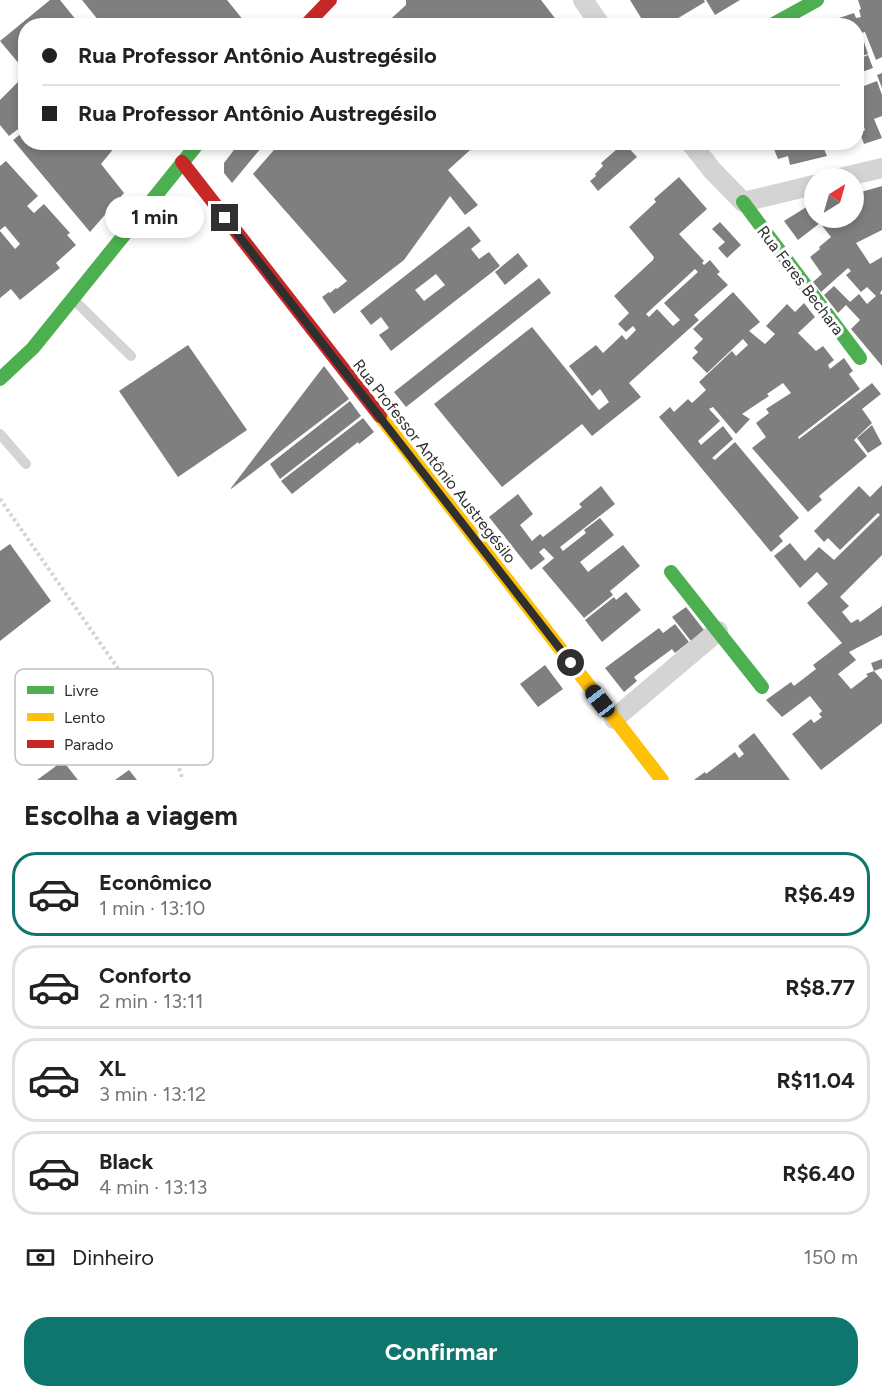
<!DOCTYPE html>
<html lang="pt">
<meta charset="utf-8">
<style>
:root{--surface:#fff;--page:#f2f2f2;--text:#222;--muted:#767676;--line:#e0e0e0;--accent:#0f766e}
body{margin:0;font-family:Figtree,sans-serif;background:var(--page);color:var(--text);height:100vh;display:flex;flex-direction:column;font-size:22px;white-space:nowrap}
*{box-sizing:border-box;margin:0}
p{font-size:20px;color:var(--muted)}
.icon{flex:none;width:33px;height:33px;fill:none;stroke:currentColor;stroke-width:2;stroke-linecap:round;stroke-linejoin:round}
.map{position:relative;height:780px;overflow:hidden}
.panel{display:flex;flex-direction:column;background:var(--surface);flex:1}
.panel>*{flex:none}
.top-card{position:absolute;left:18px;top:18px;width:846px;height:132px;border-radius:24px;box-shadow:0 3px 9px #0003;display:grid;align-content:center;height:132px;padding:0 24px;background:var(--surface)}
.needle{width:39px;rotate:37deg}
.fabs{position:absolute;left:804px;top:168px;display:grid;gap:12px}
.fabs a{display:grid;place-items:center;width:60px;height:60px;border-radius:50%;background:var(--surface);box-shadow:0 3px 9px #0003;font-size:30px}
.end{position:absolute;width:27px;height:27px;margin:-14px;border:8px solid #2f2f2f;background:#fff;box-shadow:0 0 0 3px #fff}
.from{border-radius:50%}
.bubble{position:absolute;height:42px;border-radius:21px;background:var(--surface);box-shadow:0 3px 9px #0003;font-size:20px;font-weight:700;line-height:42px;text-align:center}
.car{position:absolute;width:18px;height:36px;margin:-18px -9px;border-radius:8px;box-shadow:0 0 4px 2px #0007;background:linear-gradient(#222 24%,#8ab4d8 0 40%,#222 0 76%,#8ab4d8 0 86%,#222 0)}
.top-card b{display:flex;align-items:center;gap:21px;height:57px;font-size:22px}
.top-card b+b{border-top:2px solid var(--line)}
.top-card i{width:15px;height:15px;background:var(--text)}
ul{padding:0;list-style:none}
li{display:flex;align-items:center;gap:18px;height:84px;margin:0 12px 9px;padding:0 12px;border:3px solid var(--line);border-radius:24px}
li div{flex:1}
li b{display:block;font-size:22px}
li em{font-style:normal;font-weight:700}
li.active{border-color:var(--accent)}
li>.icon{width:54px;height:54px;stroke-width:1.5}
h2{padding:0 24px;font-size:27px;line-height:72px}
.pay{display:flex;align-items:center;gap:15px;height:66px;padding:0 24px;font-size:22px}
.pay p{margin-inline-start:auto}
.button{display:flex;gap:12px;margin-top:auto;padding:12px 24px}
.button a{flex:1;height:69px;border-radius:24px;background:var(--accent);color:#fff;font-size:24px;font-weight:700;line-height:69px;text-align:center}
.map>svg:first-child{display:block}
.building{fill:#7f7f7f;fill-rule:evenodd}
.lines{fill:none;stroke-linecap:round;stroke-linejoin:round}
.path{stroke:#d4d4d4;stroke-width:4;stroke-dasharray:3 3;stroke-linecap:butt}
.lane{stroke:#d4d4d4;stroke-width:10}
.street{stroke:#d4d4d4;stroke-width:20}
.fast{stroke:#4caf50;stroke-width:14}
.slow{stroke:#ffc107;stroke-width:14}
.jam{stroke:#c62828;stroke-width:14}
.route{stroke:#2f2f2f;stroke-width:8}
.labels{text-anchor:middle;stroke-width:6;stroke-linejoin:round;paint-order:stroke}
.street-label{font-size:16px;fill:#2f2f2f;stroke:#fff}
.key{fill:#fff;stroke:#c1c1c1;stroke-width:1.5}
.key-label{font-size:16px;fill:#2f2f2f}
</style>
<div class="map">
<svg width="882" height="780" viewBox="0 0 882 780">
<rect width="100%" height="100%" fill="#fff"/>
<g class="building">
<polygon points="50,0 60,0 81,26 26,26 26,72 0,41"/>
<polygon points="82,0 227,0 244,21 239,26 103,26"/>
<polygon points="406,0 541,0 561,26 383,26 406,5"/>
<polygon points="630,0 704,0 705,2 665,26 646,26"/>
<polygon points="706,0 740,0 715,15"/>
<polygon points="858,0 882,0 882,57 876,60 865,32 861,33 868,54 856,58 856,26 824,26 824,23 854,13 856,18 861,17 859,10 861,9"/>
<polygon points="356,19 376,25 376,26 354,26"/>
<polygon points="868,55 873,68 859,73 856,60"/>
<polygon points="882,73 882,88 877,75"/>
<polygon points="26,74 26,123 9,136 0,125 0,100"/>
<polygon points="877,81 882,95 882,116 874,119 882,138 864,144 860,133 865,130 863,125 860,126 856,116 856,89"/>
<polygon points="26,130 26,142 119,142 101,164 124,193 90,232 13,140"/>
<polygon points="240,142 266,142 232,183 224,173 224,163"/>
<polygon points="281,142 479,142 448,170 478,205 465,215 450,196 404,260 334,314 322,297 329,292 330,293 336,288 337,289 347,281 253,174"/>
<polygon points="771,142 821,142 827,156 790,165 788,156 778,159"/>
<polygon points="624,143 637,157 598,191 590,181 596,176 595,174 603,166 601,163"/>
<polygon points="6,161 38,196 27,206 34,213 44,204 70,233 67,235 76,245 56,263 60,268 20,300 11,289 0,298 0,231 15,249 20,244 5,226 0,230 0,166"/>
<path d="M 679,177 L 707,209 L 679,234 L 704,261 L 702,263 L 704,265 L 710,260 L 720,272 L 717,274 L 728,285 L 694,315 L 699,320 L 629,383 L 641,397 L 592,436 L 582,424 L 502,487 L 434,404 L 532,327 L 599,410 L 609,402 L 600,389 L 592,396 L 569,366 L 596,345 L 603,353 L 622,335 L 626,340 L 636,330 L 633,326 L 626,332 L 618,324 L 629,313 L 614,296 L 653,260 L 654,257 L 629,227 L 656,202 L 654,199 ZM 695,269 L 698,272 L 664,303 L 680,320 L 673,326 L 657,309 L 649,317 L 646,314 Z"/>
<polygon points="882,186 882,230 856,243 870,264 882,257 882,290 880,293 882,295 882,366 851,329 860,320 846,305 838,313 824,295 834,286 850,302 859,294 867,304 876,296 867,287 861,292 846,275 851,271 848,268 821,292 813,282 822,274 810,257 820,249 819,247 831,237 820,223 798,240 784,221 808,206 814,204 814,218 854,218 854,194"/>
<polygon points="720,222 741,245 727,258 718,248 725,242 712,229"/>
<path d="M 469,226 L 481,241 L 471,249 L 479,259 L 489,252 L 500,266 L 391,351 L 379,335 L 389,328 L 381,317 L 371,325 L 360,311 ZM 436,274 L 445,285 L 424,301 L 415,290 Z"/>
<polygon points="518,253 528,266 505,285 495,272"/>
<polygon points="539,278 551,293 406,407 394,392"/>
<polygon points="733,292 760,322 749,331 765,344 775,334 766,326 787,304 795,312 804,303 815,317 798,333 816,351 823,346 834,360 828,365 830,369 844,358 853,371 849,374 860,389 798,437 799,439 872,383 881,394 862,409 872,423 854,440 867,456 819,496 822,500 808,512 752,448 766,437 756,423 769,413 766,409 791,393 783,383 767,394 769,396 742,414 750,419 736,434 713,407 709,409 720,421 698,441 701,445 723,426 733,439 712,458 715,460 735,442 799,518 779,536 783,541 771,552 659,417 670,407 674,412 688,399 692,403 706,390 699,382 732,351 736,356 748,345 743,339 707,373 692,358 698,352 694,348 703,339 693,329"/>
<polygon points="188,345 247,430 178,477 119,391"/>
<polygon points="324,366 349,399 231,489 231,488"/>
<polygon points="350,401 361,416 280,479 270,464"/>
<polygon points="363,418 374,432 359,444 358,442 292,494 281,481"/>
<polygon points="872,425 882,444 868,453 857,438"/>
<polygon points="882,485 882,555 840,597 849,606 842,612 851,623 858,619 860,622 882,606 882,635 849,652 856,660 838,674 851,689 868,676 866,674 874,671 882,680 882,723 821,770 792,734 811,719 814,723 822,717 819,714 822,711 810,696 782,717 766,700 791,682 794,686 816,669 813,665 842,643 807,603 828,584 817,572 800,588 774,556 790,543 805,561 819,547 834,560 880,515 878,513 840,550 828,538 824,542 814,531 859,486 870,497"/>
<polygon points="601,486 615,504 560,547 563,551 586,533 584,530 600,518 614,535 580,562 588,572 623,545 640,566 610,591 613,595 584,618 542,568 554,558 544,548 539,552 545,559 531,570 489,517 518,494 533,514 520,525 532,541 540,534 543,537 582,507 579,504"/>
<polygon points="10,544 51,601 0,641 0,551"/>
<polygon points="626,592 641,610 602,642 585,620 614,597 616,600"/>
<polygon points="686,607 704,630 691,641 672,617"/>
<polygon points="675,624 689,642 675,653 672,649 634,677 637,681 624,692 605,668 659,628 663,633"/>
<polygon points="882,659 882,668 874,671 871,663"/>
<polygon points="545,665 563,689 538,707 520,684"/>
<polygon points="754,733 790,780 694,780 705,772 706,774 735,752 739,758 744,754 738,746"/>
<polygon points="63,761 78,780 37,780"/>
<polygon points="129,770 137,780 115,780"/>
</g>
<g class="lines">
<polyline class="path" points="0,499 160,729 175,757 183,780"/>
<g class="lane">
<polyline points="75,301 131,356"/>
<polyline points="0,434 26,464"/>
</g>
<g class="street">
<polyline points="583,0 601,26"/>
<polyline points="690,142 712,170 743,202 814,185"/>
<polyline points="840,178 882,168"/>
<polyline points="614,719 718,631"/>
</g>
<g class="fast">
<polyline points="770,26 817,0"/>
<polyline points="743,202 860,358"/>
<polyline points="0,379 33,348 199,142"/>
<polyline points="671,572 762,687"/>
</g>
<polyline class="slow" points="380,416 662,780"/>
<g class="jam">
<polyline points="305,26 330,0"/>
<polyline points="182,162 380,416"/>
</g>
</g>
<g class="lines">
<polyline class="route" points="225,218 571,663"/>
</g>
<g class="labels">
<g class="street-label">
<text transform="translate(801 280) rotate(53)" y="6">Rua Feres Bechara</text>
<text transform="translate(435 461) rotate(52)" y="6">Rua Professor Antônio Austregésilo</text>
</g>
</g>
<rect x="15" y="669" width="198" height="96" rx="9" class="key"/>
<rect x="27" y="686" width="27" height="8" fill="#4caf50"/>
<rect x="27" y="713" width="27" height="8" fill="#ffc107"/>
<rect x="27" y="740" width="27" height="8" fill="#c62828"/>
<g class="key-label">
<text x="64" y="696">Livre</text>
<text x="64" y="723">Lento</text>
<text x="64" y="750">Parado</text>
</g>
</svg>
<div class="fabs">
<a><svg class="needle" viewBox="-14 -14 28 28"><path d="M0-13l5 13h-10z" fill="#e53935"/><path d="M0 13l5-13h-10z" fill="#767676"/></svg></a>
</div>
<i class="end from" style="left:571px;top:663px"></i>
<i class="end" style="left:225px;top:218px"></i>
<div class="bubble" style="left:105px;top:196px;width:99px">1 min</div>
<i class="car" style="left:600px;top:701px;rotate:322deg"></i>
<div class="top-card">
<b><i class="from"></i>Rua Professor Antônio Austregésilo</b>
<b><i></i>Rua Professor Antônio Austregésilo</b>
</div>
</div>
<section class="panel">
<h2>Escolha a viagem</h2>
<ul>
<li class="active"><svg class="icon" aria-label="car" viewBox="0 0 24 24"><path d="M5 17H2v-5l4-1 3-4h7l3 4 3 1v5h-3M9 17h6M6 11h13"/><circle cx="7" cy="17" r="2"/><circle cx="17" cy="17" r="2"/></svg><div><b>Econômico</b><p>1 min · 13:10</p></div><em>R$6.49</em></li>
<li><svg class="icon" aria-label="car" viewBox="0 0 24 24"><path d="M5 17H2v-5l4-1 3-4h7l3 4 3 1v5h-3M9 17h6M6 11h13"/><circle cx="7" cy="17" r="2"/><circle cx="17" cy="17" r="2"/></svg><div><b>Conforto</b><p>2 min · 13:11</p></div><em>R$8.77</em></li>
<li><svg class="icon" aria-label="car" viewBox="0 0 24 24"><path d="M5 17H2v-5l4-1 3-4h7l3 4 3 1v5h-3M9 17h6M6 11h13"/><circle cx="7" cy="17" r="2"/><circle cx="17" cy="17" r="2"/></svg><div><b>XL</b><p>3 min · 13:12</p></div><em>R$11.04</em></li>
<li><svg class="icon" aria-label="car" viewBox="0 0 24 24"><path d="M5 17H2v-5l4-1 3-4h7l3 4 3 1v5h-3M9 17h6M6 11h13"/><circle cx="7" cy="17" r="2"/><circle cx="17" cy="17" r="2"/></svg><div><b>Black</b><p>4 min · 13:13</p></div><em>R$6.40</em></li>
</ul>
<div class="pay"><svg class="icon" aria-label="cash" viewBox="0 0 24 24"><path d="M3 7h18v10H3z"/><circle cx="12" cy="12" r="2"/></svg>Dinheiro<p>150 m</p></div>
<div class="button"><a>Confirmar</a></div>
</section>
